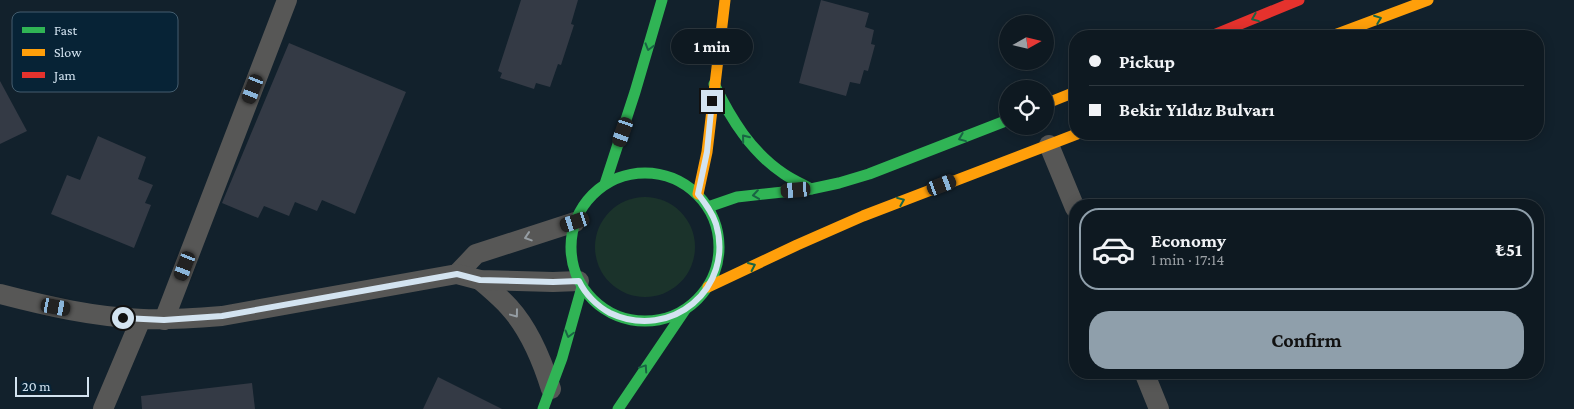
<!DOCTYPE html>
<meta charset="utf-8">
<style>
:root{--surface:#0e1921;--page:#17222a;--text:#f1f3f6;--muted:#9ba0a5;--line:#2e383f;--accent:#8f9fab}
body{margin:0;font-family:"Crimson Pro",serif;background:var(--page);color:var(--text);height:100vh;display:flex;flex-direction:column;font-size:19px;white-space:nowrap}
*{box-sizing:border-box;margin:0}
p{font-size:16px;color:var(--muted)}
.icon{flex:none;width:28px;height:28px;fill:none;stroke:currentColor;stroke-width:2;stroke-linecap:round;stroke-linejoin:round}
.map{position:relative;flex:1;overflow:hidden}
.side{position:absolute;left:1069px;top:199px;width:475px;height:180px;display:flex;flex-direction:column;background:var(--surface);border-radius:20px;box-shadow:0 2px 12px #0003,0 0 0 1px var(--line)}
.side>*{flex:none}
.hud{position:absolute;left:1069px;top:30px;width:475px;height:110px;border-radius:20px;box-shadow:0 2px 12px #0003,0 0 0 1px var(--line);display:grid;align-content:center;height:110px;padding:0 20px;background:var(--surface)}
.needle{width:32px;rotate:82deg}
.controls{position:absolute;left:999px;top:15px;display:grid;gap:10px}
.controls a{display:grid;place-items:center;width:55px;height:55px;border-radius:50%;background:var(--surface);box-shadow:0 2px 12px #0003,0 0 0 1px var(--line);font-size:25px}
.scale{position:absolute;left:15px;bottom:12px;width:74px;box-sizing:border-box;padding-left:5px;border:2px solid #d3e3f0;border-top:0;font-size:14px;line-height:18px;white-space:nowrap;color:#d3e3f0;-webkit-text-stroke:4px #072336;paint-order:stroke}
.end{position:absolute;width:22px;height:22px;margin:-11px;border:6px solid #d3e3f0;background:#111;box-shadow:0 0 0 2px #111}
.from{border-radius:50%}
.bubble{position:absolute;height:35px;border-radius:18px;background:var(--surface);box-shadow:0 2px 12px #0003,0 0 0 1px var(--line);font-size:16px;font-weight:700;line-height:35px;text-align:center}
.car{position:absolute;width:15px;height:30px;margin:-15px -8px;border-radius:6px;box-shadow:0 0 4px 1px #0007;background:linear-gradient(#222 24%,#8ab4d8 0 40%,#222 0 76%,#8ab4d8 0 86%,#222 0)}
.hud b{display:flex;align-items:center;gap:18px;height:48px;font-size:19px}
.hud b+b{border-top:1px solid var(--line)}
.hud i{width:12px;height:12px;background:var(--text)}
ul{padding:9px 0 0;list-style:none}
li{display:flex;align-items:center;gap:15px;height:82px;margin:0 10px 8px;padding:0 10px;border:2px solid var(--line);border-radius:20px}
li div{flex:1}
li b{display:block;font-size:19px}
li em{font-style:normal;font-weight:700}
li.active{border-color:var(--accent)}
li>.icon{width:45px;height:45px;stroke-width:1.5}
.cta{display:flex;gap:10px;margin-top:auto;padding:10px 20px}
.cta a{flex:1;height:58px;border-radius:20px;background:var(--accent);color:#111;font-size:20px;font-weight:700;line-height:58px;text-align:center}
.map>svg:first-child{display:block}
.green{fill:#1b332b}
.building{fill:#343a45}
.lines{fill:none;stroke-linecap:round;stroke-linejoin:round}
.street{stroke:#575756;stroke-width:20}
.fast{stroke:#30b455;stroke-width:11}
.slow{stroke:#ff9f0a;stroke-width:11}
.jam{stroke:#e5322d;stroke-width:11}
.oneway{stroke:#196444}
.oneway2{stroke:#959da3}
.route{stroke:#d3e3f0;stroke-width:6}
.key{fill:#072336;stroke:#445d6e;stroke-width:1}
.key-label{font-size:14px;fill:#d3e3f0}
</style>
<div class="map">
<svg width="1574" height="409" viewBox="0 0 1574 409">
<rect width="100%" height="100%" fill="#12212c"/>
<circle class="green" cx="645" cy="247" r="50"/>
<g class="building">
<polygon points="521,0 578,0 571,24 574,25 561,65 558,64 550,87 536,83 534,89 500,78 502,73 498,71"/>
<polygon points="821,0 869,13 865,27 874,30 871,44 875,45 868,71 864,70 860,84 850,82 846,96 799,83"/>
<polygon points="289,43 406,92 355,214 322,200 317,211 295,202 289,216 264,206 258,218 222,203"/>
<polygon points="0,81 27,131 0,144"/>
<polygon points="98,136 146,157 138,179 153,185 145,203 151,205 134,248 51,214 67,175 80,180"/>
<polygon points="438,377 502,409 423,409"/>
<polygon points="252,383 255,409 142,409 141,396"/>
</g>
<g class="lines">
<g class="street">
<polyline points="1049,145 1075,208"/>
<polyline points="457,274 476,254 575,222"/>
<path d="M 480,280 C 490,289 500,297 509,307 C 530,330 542,360 551,389"/>
<path d="M 0,294 C 46,306 94,317 143,319 C 169,320 196,318 222,316 L 457,274 L 480,280 L 553,282 L 579,281"/>
<polyline points="164,320 287,0"/>
<polyline points="1144,372 1159,409"/>
<polyline points="103,409 141,319"/>
</g>
<g class="fast">
<path d="M 714,84 C 731,119 751,152 784,174 C 793,180 802,184 811,189"/>
<circle cx="645" cy="247" r="74"/>
<polyline points="605,184 635,92 662,0"/>
<polyline points="708,207 737,197 811,189 839,183 869,174 1008,120"/>
<polyline points="543,409 562,358 582,287"/>
<polyline points="618,409 685,310"/>
</g>
<g class="slow">
<polyline points="1332,36 1428,0"/>
<polyline points="1045,104 1075,92"/>
<polyline points="698,194 707,152 725,0"/>
<polyline points="708,287 797,245 863,216 1077,134"/>
</g>
<polyline class="jam" points="1211,36 1299,0"/>
</g>
<defs><path id="oneway-chevron" d="M-2-3.5L2.5 0L-2 3.5" fill="none" stroke-width="1.6" stroke-linecap="round" stroke-linejoin="round" transform="scale(1.25)"/></defs>
<g class="oneway">
<use href="#oneway-chevron" transform="translate(1255 18) rotate(158)"/>
<use href="#oneway-chevron" transform="translate(1378 19) rotate(-21)"/>
<use href="#oneway-chevron" transform="translate(649 47) rotate(106)"/>
<use href="#oneway-chevron" transform="translate(745 138) rotate(-129)"/>
<use href="#oneway-chevron" transform="translate(962 138) rotate(158)"/>
<use href="#oneway-chevron" transform="translate(756 195) rotate(172)"/>
<use href="#oneway-chevron" transform="translate(901 201) rotate(-22)"/>
<use href="#oneway-chevron" transform="translate(752 266) rotate(-25)"/>
<use href="#oneway-chevron" transform="translate(569 334) rotate(105)"/>
<use href="#oneway-chevron" transform="translate(644 368) rotate(-56)"/>
</g>
<g class="oneway2">
<use href="#oneway-chevron" transform="translate(528 237) rotate(162)"/>
<use href="#oneway-chevron" transform="translate(515 314) rotate(53)"/>
</g>
<g class="lines">
<path class="route" d="M 123,318 L 164,320 L 222,316 L 457,274 L 480,280 L 553,282 L 579,281 C 585,294 597,306 610,313 C 671,342 735,288 716,224 C 712,212 705,203 698,194 L 707,152 L 712,101"/>
</g>
<rect x="12" y="12" width="166" height="80" rx="8" class="key"/>
<rect x="22" y="27" width="23" height="6" fill="#30b455"/>
<rect x="22" y="49" width="23" height="7" fill="#ff9f0a"/>
<rect x="22" y="72" width="23" height="6" fill="#e5322d"/>
<g class="key-label">
<text x="54" y="35">Fast</text>
<text x="54" y="57">Slow</text>
<text x="54" y="80">Jam</text>
</g>
</svg>
<div class="controls">
<a><svg class="needle" viewBox="-14 -14 28 28"><path d="M0-13l5 13h-10z" fill="#e53935"/><path d="M0 13l5-13h-10z" fill="#9ba0a5"/></svg></a>
<a><svg class="icon" aria-label="locate" viewBox="0 0 24 24"><circle cx="12" cy="12" r="6"/><path d="M12 2v4M12 18v4M2 12h4M18 12h4"/></svg></a>
</div>
<div class="scale">20 m</div>
<i class="end from" style="left:123px;top:318px"></i>
<i class="end" style="left:712px;top:101px"></i>
<div class="bubble" style="left:671px;top:29px;width:82px">1 min</div>
<i class="car" style="left:253px;top:89px;rotate:201deg"></i>
<i class="car" style="left:623px;top:132px;rotate:199deg"></i>
<i class="car" style="left:942px;top:185px;rotate:69deg"></i>
<i class="car" style="left:796px;top:190px;rotate:265deg"></i>
<i class="car" style="left:575px;top:222px;rotate:252deg"></i>
<i class="car" style="left:185px;top:266px;rotate:201deg"></i>
<i class="car" style="left:56px;top:307px;rotate:100deg"></i>
<div class="hud">
<b><i class="from"></i>Pickup</b>
<b><i></i>Bekir Yıldız Bulvarı</b>
</div>
<section class="side">
<ul>
<li class="active"><svg class="icon" aria-label="car" viewBox="0 0 24 24"><path d="M5 17H2v-5l4-1 3-4h7l3 4 3 1v5h-3M9 17h6M6 11h13"/><circle cx="7" cy="17" r="2"/><circle cx="17" cy="17" r="2"/></svg><div><b>Economy</b><p>1 min · 17:14</p></div><em>₺51</em></li>
</ul>
<div class="cta"><a>Confirm</a></div>
</section>
</div>
